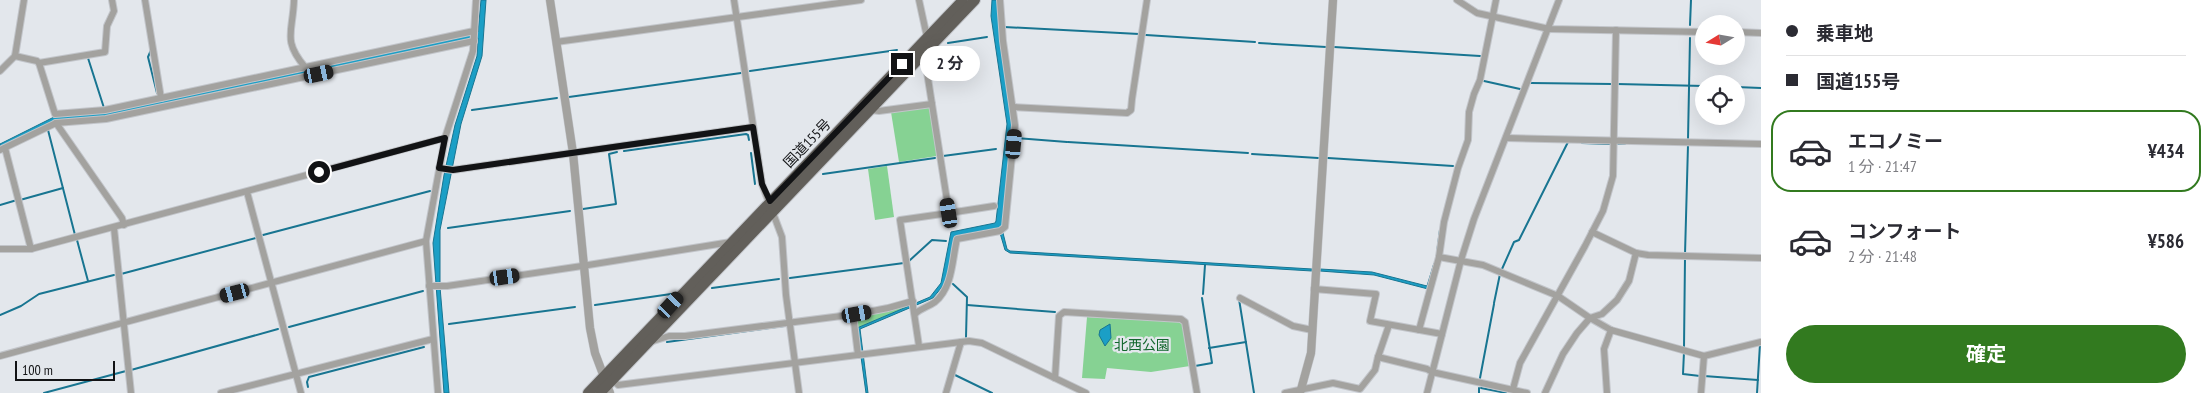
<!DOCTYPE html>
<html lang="ja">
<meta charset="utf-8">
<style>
:root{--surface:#fff;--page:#f7f7f7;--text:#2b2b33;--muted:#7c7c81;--line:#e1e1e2;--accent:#327a1f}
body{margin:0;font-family:"PT Sans Narrow","Noto Sans JP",sans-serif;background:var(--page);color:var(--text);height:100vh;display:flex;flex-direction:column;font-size:19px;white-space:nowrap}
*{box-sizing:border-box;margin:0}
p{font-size:16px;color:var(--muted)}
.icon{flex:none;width:28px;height:28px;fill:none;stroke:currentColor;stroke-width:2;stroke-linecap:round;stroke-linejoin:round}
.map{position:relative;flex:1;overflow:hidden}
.side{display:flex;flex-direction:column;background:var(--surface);width:450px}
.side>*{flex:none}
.guide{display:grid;align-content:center;height:110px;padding:0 25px;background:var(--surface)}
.needle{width:32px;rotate:259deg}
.controls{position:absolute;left:1695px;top:15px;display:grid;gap:10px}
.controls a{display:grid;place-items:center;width:50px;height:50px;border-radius:50%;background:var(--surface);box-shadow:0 5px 20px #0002;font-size:25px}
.scale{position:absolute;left:15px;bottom:12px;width:100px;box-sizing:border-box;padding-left:5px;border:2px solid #121315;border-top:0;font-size:14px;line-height:18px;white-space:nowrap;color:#121315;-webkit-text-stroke:4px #e3e7ec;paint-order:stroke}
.end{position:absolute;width:22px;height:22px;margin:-11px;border:6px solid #121315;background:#fff;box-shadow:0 0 0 2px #fff}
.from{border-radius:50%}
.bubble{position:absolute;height:35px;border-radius:18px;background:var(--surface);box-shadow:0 5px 20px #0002;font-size:16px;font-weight:700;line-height:35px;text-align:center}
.car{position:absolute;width:15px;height:30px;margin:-15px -8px;border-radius:6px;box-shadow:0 0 4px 1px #0007;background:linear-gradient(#222 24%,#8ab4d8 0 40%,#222 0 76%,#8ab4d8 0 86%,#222 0)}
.guide b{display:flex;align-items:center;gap:18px;height:48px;font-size:19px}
.guide b+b{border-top:1px solid var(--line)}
.guide i{width:12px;height:12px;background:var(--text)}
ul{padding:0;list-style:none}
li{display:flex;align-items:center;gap:15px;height:82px;margin:0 10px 8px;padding:0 15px;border:2px solid transparent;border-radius:20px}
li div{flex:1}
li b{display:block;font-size:19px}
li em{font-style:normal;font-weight:700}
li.selected{border-color:var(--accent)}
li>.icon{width:45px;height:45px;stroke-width:1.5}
.primary-button{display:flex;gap:10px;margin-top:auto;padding:10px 25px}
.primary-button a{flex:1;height:58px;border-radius:30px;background:var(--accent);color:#fff;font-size:20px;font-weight:700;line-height:58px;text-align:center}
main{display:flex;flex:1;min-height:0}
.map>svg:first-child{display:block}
.green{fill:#86d293}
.water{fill:#1b9fc6;stroke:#187591}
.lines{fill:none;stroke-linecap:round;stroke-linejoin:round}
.stream{stroke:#187591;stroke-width:2}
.minor-casing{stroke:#c2c5ca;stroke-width:8}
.tertiary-casing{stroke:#c2c5ca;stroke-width:9}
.trunk-casing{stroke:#c2c5ca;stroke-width:12}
.minor{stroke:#a3a29f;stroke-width:6}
.tertiary{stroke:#a3a29f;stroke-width:8}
.trunk{stroke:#625f5a;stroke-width:10}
.route{stroke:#121315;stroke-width:6}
.labels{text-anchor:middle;stroke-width:4.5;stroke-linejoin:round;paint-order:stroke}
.street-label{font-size:14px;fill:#121315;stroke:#e3e7ec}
.park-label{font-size:14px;fill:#12672d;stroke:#e3e7ec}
</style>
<main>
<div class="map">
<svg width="1761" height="393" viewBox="0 0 1761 393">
<rect width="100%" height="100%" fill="#e3e7ec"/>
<g class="green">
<polygon points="927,107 930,108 937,156 899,162 891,112"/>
<polygon points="887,166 894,217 875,220 868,169"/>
<polygon points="910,302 911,305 857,328 855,316"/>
<polygon points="1087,317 1179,322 1182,324 1190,366 1151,372 1107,368 1105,379 1082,378"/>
</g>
<g class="water">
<polygon points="481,0 486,0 482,56 461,124 440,230 440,287 449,393 444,393 433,243 444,175 455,125 477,56 478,38 97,118 54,121 0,147 0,144 56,116 96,113 478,32"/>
<polygon points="992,0 998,0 998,12 1005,72 1014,124 1003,227 956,236 946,282 933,298 860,329 868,393 866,393 857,328 930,297 941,283 951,232 995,223 996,221 1007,124 991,16"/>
<polygon points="1000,233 1003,233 1007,249 1010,251 1312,269 1312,271 1010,253 1005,250"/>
<polygon points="1434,263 1428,289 1374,275 1320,271 1320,269 1372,272 1427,286"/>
<polygon points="1110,324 1111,338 1105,346 1099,335 1100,330"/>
</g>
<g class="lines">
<g class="stream">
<polyline points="1690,25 1691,0"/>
<polyline points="1004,27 1139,34"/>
<polyline points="1146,35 1255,42"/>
<polyline points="948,43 987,37"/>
<polyline points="1259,43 1326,47"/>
<polyline points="1334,47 1480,56"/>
<polyline points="151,50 148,57 157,93"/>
<polyline points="88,58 104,108"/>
<polyline points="750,71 897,50"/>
<polyline points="1484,81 1520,89"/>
<polyline points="1531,83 1612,84"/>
<polyline points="1617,84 1704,86"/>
<polyline points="1736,87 1761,88"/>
<polyline points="569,97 741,73"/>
<polyline points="472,110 557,98"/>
<polyline points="48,130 75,235"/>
<polyline points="1016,138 1067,142"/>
<polyline points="1688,139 1690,38"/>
<polyline points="1068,142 1248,153"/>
<polyline points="1582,143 1610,144"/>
<polyline points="1615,144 1625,144"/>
<polyline points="624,151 746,134 748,135 749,140"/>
<polyline points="751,153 755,184"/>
<polyline points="1252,154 1318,158"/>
<polyline points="943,156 996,149"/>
<polyline points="1328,158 1453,166"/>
<polyline points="823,174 935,158"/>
<polyline points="20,200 63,188"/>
<polyline points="0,205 17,200"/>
<polyline points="583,209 616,204 609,154 617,152"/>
<polyline points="448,228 570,211"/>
<polyline points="263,235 430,191"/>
<polyline points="77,240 88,281"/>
<polyline points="1437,253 1440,230"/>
<polyline points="1685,254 1688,145"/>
<polyline points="909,261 932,240 946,241"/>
<polyline points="1502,269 1514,242 1519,240 1568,142"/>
<polyline points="121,274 256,238"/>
<polyline points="790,278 904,263"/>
<polyline points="953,284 967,297 966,337"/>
<polyline points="712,288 779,279"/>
<polyline points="1203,294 1205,265"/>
<polyline points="1239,299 1254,393"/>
<polyline points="1494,303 1500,274"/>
<polyline points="595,305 671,294"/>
<polyline points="967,305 1055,312"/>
<polyline points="0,315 21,306 39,294 114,275"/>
<polyline points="449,324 575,307"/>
<polyline points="289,327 423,291"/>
<polyline points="667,342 784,326"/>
<polyline points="1684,347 1685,258"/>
<polyline points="1209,348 1246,342"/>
<polyline points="1684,352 1683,374 1700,376"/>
<polyline points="1195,366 1212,363 1202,298"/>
<polyline points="131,370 278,329"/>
<polyline points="953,374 992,393"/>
<polyline points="1704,376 1758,380"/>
<polyline points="1480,378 1494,304"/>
<polyline points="308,387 307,382 309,377 424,347"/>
<polyline points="1479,388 1479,393"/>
<polyline points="1481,388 1506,393"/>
<polyline points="44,393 126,371"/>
<polyline points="1757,393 1760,344"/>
</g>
<defs>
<g id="minor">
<polyline points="145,0 161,98"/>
<path d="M 294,0 C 293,32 282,40 305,67"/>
<polyline points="734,0 762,184 782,237 786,295 799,393"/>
<polyline points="919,0 927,37"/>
<polyline points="1457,0 1477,13 1549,29 1704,32"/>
<polyline points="1496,0 1480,80 1474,94 1469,112 1468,140 1458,168 1444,222 1439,257 1483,265 1558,296 1590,318 1611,330 1704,356 1761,342"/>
<polyline points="1736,32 1761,33"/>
<polyline points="556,42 861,0"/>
<polyline points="15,56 37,61 39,63 55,114 105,110 474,31"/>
<polyline points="39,63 105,52 107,26 114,11 112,0"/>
<polyline points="0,71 15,56 24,0"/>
<polyline points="1013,107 1127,113 1131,110 1132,99 1147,0"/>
<polyline points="871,110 879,111 932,104"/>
<polyline points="56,123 106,119 474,41"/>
<polyline points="1506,138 1761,144"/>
<polyline points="5,148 31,249"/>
<polyline points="0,150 56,123 122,218 124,225"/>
<polyline points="439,168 453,170 753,127"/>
<polyline points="247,192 301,393"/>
<polyline points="949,213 994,206"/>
<polyline points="114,228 131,393"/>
<polyline points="1592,232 1636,253 1648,255 1761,258"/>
<polyline points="0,249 31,249 445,138"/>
<polyline points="429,286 447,286 582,266 731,242"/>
<polyline points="1314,289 1376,294 1370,321 1442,334"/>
<polyline points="1240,298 1293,326 1312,330"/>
<polyline points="853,314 858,355"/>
<path d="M 915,314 C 921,308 928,307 935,302 C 953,287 952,260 957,239 L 1000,231 L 1005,227 L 1015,125 L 1003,41 L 1000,0"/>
<polyline points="1419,330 1439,257"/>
<polyline points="650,342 669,336 685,336 857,314 888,308 913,301"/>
<polyline points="919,346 900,220 949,213 924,53"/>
<polyline points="0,356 426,241"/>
<polyline points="1378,357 1389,325"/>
<polyline points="1055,378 1059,316 1064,312 1181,319 1185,322 1197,393"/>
<polyline points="613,380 618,385 969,341 982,343 1086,393"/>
<polyline points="1513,389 1520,363 1585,246 1603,211 1613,176 1616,30"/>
<polyline points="221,393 433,339"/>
<polyline points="438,393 426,241 445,138 473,51 476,0"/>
<polyline points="946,393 961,342"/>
<polyline points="1285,393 1333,383 1360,389 1375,370 1378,357 1427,369 1432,372 1527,393"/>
<polyline points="1427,393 1461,260 1474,219 1559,0"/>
<polyline points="1545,393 1563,354 1577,333 1590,318 1602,314 1617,300 1629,281 1636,253"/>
<polyline points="1607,393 1604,349 1611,330"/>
<polyline points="1701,393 1704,356"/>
</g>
<g id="tertiary">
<polyline points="550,0 573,153 590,328 595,353 610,393"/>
<polyline points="1300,393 1311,353 1333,0"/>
</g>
<g id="trunk">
<polyline points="588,393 963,0"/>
<polyline points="600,393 975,0"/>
</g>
</defs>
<use href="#minor" class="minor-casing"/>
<use href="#tertiary" class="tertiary-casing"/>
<use href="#trunk" class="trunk-casing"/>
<use href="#minor" class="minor"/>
<use href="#tertiary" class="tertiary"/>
<use href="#trunk" class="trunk"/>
</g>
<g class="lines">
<polyline class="route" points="319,172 445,138 439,168 453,170 753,127 762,184 770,201 902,64"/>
</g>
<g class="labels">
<g class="street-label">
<text transform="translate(807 143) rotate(-46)" y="5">国道155号</text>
</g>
<g class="park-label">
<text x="1142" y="350">北西公園</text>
</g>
</g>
</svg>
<div class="controls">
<a><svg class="needle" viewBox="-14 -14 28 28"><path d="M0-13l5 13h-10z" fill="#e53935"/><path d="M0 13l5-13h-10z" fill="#7c7c81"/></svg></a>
<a><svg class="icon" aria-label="locate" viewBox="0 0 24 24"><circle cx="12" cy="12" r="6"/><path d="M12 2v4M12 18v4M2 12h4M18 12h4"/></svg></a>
</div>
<div class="scale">100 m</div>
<i class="end from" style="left:319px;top:172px"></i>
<i class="end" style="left:902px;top:64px"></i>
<div class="bubble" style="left:920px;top:46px;width:60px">2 分</div>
<i class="car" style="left:319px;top:74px;rotate:78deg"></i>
<i class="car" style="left:1014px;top:144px;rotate:5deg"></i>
<i class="car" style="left:949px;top:213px;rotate:351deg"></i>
<i class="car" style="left:505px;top:277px;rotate:82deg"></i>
<i class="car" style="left:235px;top:293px;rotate:255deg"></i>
<i class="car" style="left:671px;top:305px;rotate:43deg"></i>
<i class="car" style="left:857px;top:314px;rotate:80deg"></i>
</div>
<section class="side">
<div class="guide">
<b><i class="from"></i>乗車地</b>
<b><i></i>国道155号</b>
</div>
<ul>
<li class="selected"><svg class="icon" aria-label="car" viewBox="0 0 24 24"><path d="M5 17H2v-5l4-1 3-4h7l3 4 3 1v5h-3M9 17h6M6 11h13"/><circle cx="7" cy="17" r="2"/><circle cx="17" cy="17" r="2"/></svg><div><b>エコノミー</b><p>1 分 · 21:47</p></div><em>¥434</em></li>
<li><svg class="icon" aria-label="car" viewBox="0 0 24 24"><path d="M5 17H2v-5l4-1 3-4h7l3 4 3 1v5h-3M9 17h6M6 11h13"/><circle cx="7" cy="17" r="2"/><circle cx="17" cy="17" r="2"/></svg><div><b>コンフォート</b><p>2 分 · 21:48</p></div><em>¥586</em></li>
</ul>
<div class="primary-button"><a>確定</a></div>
</section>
</main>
